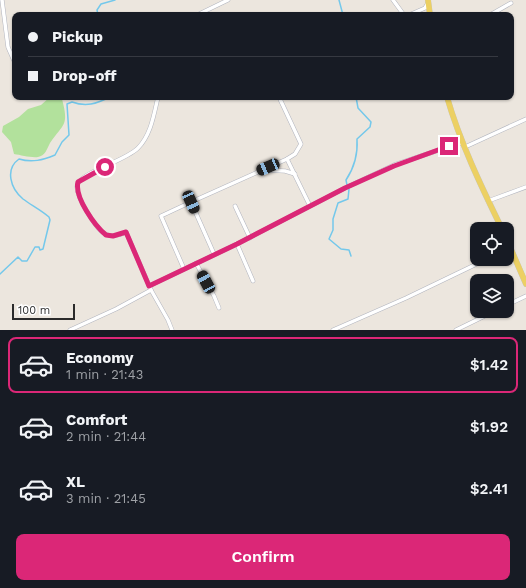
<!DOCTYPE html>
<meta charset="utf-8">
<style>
:root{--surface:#171b24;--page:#20242c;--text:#f1f3f6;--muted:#9ea1a6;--line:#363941;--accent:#db2777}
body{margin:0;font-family:"Work Sans",sans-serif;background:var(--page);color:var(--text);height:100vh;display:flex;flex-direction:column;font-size:15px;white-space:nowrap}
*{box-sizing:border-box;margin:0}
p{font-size:13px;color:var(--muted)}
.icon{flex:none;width:22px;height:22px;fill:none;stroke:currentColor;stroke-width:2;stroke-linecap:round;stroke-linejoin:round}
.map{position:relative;height:330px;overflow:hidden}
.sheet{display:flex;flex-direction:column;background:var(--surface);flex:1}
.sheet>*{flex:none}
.top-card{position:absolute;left:12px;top:12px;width:502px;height:88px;border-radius:8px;box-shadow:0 1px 3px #0004;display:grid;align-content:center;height:88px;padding:0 16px;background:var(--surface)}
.fabs{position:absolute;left:470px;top:222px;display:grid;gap:8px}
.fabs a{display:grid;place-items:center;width:44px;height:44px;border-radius:8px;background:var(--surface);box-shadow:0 1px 3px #0004;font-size:20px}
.scale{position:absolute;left:12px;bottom:10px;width:63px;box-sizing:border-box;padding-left:4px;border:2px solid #2b2b2b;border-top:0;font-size:11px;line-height:14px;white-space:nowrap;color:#2b2b2b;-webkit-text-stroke:3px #fff;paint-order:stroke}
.end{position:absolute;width:18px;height:18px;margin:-9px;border:5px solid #db2777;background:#fff;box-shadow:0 0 0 2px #fff}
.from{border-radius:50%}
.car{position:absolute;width:12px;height:24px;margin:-12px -6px;border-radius:5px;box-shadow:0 0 3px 1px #0007;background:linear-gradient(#222 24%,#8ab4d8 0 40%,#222 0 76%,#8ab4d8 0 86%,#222 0)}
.top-card b{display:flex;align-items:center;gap:14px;height:38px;font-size:15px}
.top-card b+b{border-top:1px solid var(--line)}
.top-card i{width:10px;height:10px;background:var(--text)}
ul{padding:7px 0 0;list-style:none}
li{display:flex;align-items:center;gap:12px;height:56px;margin:0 8px 6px;padding:0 8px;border:2px solid transparent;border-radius:8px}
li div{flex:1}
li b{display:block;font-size:15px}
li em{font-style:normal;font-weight:600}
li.on{border-color:var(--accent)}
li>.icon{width:36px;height:36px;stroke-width:1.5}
.cta{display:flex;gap:8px;margin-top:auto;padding:8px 16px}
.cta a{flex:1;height:46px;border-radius:8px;background:var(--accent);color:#fff;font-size:16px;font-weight:600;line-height:46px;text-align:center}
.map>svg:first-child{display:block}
.green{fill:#b2e19c}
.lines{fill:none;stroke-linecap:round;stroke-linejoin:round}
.stream{stroke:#74c8eb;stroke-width:1.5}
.street-casing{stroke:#b1b4be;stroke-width:4.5}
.primary-casing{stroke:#c4c4c4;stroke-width:6}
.street{stroke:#fff;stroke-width:3.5}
.primary{stroke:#ecd063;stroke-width:5.5}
.route{stroke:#db2777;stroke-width:5}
</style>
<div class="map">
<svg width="526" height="330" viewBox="0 0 526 330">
<rect width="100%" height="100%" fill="#ece6de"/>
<path class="green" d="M 50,97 L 62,99 C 69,126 64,123 50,143 C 47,149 45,156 38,157 C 31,158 21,155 14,154 L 11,142 L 2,132 L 3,126 L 19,117 L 28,109 L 41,105 Z"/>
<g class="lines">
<g class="stream">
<polyline points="339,0 343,15"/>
<polyline points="98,15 97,10 101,4 115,0"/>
<path d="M 347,185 L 346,180 C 354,168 358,154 357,139 L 370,127 L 371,122 L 358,108 L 356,97"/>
<polyline points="349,189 348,199 338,203 333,219 333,230 329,239 341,249 349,250 351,256"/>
<path d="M 0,274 L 18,257 L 22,261 L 27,261 L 35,247 L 39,247 L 40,250 L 43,249 L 50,220 L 49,217 C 41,210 31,205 23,199 C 10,188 5,169 19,159 C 32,163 43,160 55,155 L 62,142 L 69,135 L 67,104 L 72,102 C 86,107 96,104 110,97"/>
</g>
<defs>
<g id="street">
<polyline points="2,0 8,47 15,63"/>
<polyline points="393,0 404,15"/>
<polyline points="197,15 228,0"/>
<polyline points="409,15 425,8 428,3"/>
<polyline points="490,15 511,3"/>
<path d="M 158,97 C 154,114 151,135 138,148 C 125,161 87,170 78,183 C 72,191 93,222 99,229 C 107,238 116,237 126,232 L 151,290 L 168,320 L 172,330"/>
<polyline points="279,97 301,144 295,154 287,159 310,206"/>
<polyline points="465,147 526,119"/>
<polyline points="263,170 285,171 295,174"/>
<polyline points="488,201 526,187"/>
<polyline points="191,202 287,159"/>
<polyline points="235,206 250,238"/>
<polyline points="237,244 253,281"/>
<polyline points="196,263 214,296 219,308"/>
<polyline points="184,269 161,216 191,202 214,254"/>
<polyline points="149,286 237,244 345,188 394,165 463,142"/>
<polyline points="507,305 526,296"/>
<polyline points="70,330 116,309 151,290"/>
<polyline points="333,330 406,298 487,259"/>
<polyline points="456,330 495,311"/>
</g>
<g id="primary">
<polyline points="428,0 430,15"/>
<path d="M 447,97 C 460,142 481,186 502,229"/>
<polyline points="507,240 526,284"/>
</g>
</defs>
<use href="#street" class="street-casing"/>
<use href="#primary" class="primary-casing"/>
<use href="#street" class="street"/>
<use href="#primary" class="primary"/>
</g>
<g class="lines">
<path class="route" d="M 105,167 L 78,182 C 74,197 95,226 106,235 L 113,236 L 126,232 L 149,286 L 237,244 L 345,188 L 394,166 L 449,146"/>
</g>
</svg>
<div class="fabs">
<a><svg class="icon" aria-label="locate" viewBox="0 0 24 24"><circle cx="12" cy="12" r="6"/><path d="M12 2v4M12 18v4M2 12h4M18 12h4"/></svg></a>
<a><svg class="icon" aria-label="layers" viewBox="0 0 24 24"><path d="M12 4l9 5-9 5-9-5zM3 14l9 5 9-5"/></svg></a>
</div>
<div class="scale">100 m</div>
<i class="end from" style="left:105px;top:167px"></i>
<i class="end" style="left:449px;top:146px"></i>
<i class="car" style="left:268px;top:167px;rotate:247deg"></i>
<i class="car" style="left:191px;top:202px;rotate:156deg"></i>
<i class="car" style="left:206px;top:282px;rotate:332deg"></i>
<div class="top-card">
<b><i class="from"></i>Pickup</b>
<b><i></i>Drop-off</b>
</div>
</div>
<section class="sheet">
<ul>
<li class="on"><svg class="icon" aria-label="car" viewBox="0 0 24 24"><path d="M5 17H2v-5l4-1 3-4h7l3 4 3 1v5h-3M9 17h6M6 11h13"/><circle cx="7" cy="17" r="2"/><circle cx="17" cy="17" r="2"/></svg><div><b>Economy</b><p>1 min · 21:43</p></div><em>$1.42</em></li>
<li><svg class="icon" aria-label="car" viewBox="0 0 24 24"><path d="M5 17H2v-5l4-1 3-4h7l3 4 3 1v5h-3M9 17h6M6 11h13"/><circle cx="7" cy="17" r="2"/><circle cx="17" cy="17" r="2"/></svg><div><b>Comfort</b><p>2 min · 21:44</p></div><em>$1.92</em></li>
<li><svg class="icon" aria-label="car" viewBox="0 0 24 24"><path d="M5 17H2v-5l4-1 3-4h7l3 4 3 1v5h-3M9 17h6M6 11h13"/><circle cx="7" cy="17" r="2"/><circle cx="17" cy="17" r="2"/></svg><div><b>XL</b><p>3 min · 21:45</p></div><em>$2.41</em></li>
</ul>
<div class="cta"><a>Confirm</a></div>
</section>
